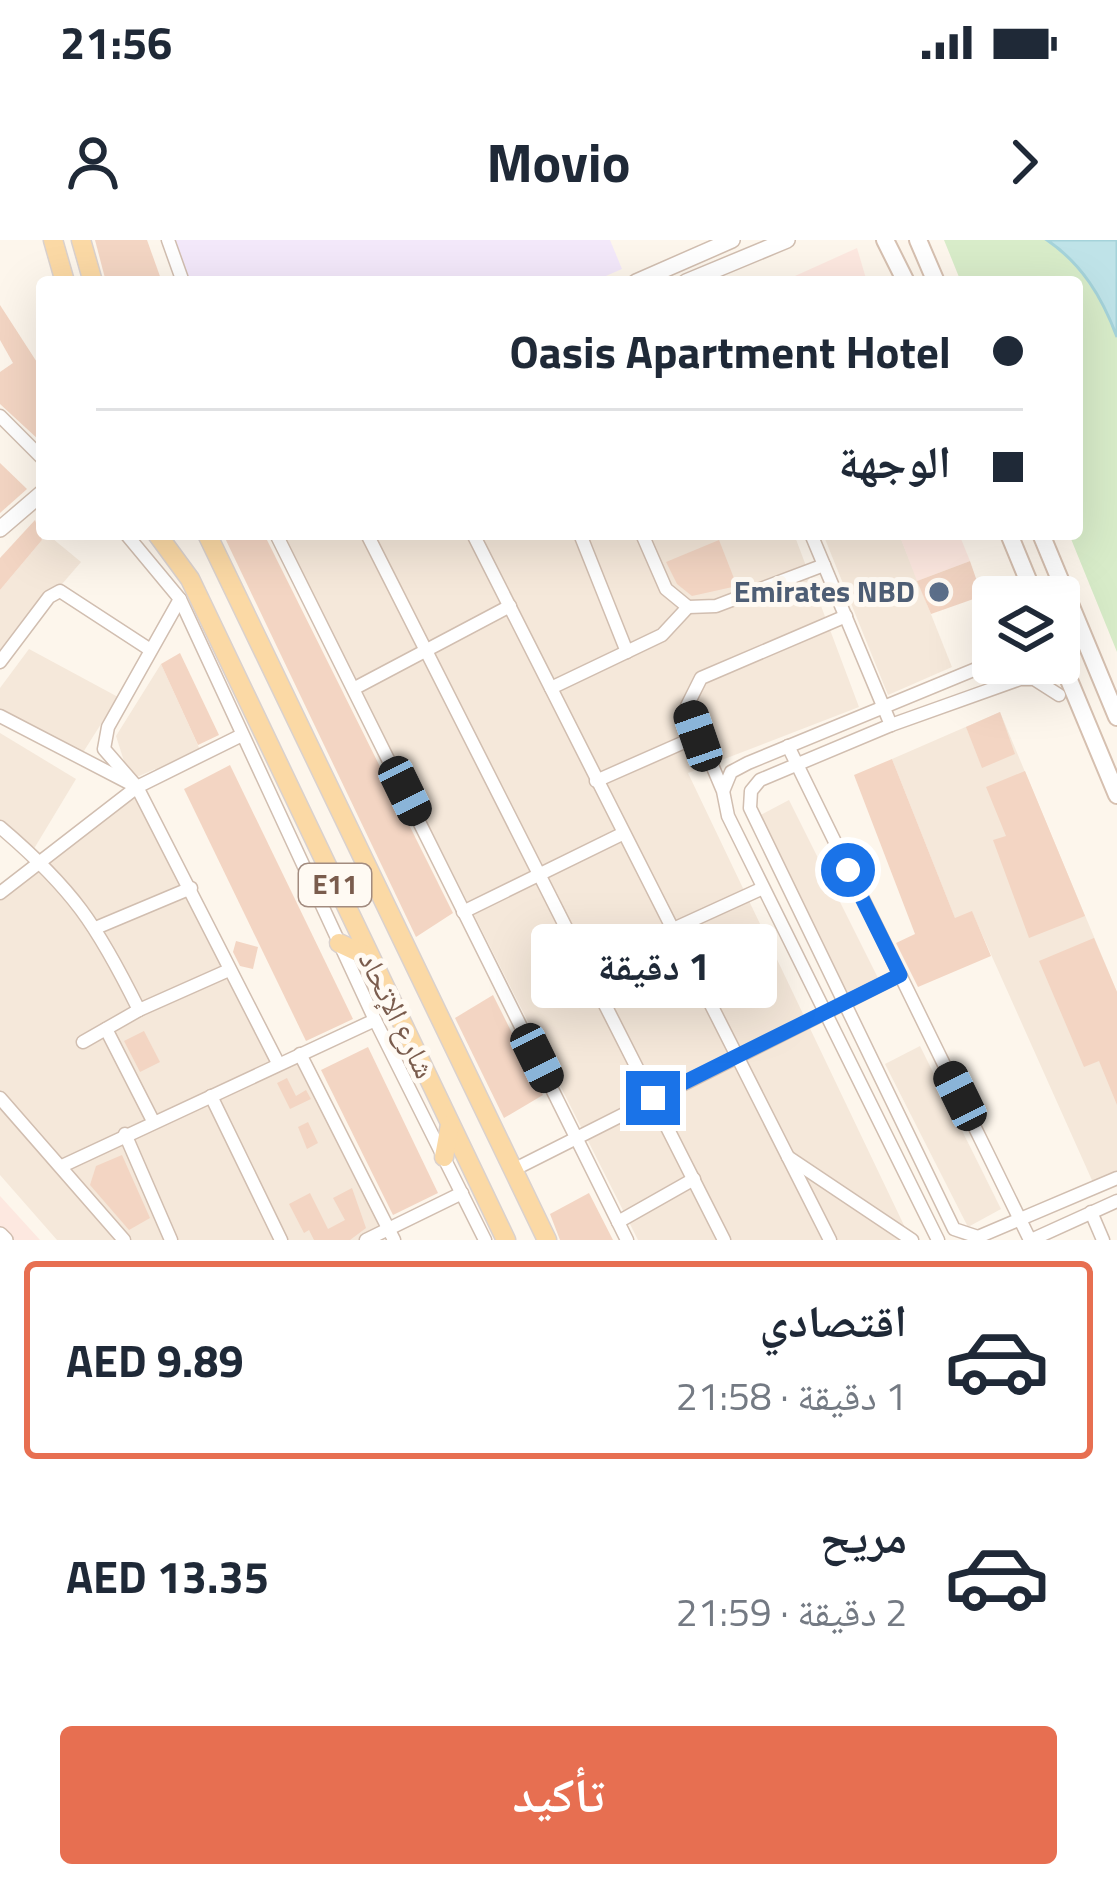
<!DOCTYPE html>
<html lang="ar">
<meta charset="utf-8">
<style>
:root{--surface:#fff;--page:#f2f2f3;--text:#1f2937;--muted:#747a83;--line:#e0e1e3;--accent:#e76f51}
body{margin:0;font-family:"Titillium Web","Noto Naskh Arabic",sans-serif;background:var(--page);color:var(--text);direction:rtl;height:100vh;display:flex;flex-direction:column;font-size:45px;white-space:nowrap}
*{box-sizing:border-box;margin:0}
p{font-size:39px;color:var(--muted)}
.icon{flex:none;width:66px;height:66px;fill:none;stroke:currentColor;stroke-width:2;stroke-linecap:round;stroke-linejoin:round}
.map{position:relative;height:1000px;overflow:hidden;direction:ltr}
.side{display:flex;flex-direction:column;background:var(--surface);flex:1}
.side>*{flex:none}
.top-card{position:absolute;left:36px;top:36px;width:1047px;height:264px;border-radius:12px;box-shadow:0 12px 48px #0002;direction:rtl;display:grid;align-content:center;height:264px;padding:0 60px;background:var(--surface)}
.controls{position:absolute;left:972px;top:336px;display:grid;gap:24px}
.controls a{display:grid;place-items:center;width:108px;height:108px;border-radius:12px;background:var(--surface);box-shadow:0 12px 48px #0002;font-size:60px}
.end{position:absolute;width:54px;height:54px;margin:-27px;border:15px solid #1a73e8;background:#fff;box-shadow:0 0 0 6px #fff}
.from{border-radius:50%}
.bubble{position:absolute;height:84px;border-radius:12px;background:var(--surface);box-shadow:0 12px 48px #0002;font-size:39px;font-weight:700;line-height:84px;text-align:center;direction:rtl}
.car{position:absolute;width:36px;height:72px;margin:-36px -18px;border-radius:15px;box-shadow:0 0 9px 3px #0007;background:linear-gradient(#222 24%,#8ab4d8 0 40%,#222 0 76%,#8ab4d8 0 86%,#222 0)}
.top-card b{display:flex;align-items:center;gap:42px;height:114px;font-size:45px}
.top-card b+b{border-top:3px solid var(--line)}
.top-card i{width:30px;height:30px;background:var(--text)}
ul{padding:21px 0 0;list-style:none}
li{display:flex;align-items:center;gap:36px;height:198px;margin:0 24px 18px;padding:0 36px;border:6px solid transparent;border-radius:12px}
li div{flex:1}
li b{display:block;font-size:45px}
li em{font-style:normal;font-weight:700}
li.on{border-color:var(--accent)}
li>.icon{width:108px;height:108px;stroke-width:1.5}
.primary-button{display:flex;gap:24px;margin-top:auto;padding:24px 60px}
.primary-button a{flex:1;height:138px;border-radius:12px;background:var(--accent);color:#fff;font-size:48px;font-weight:700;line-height:138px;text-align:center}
.status{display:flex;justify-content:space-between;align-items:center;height:84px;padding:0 60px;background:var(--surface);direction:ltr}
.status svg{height:33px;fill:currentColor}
header{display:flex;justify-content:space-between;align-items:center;height:156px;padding:0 60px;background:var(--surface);font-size:54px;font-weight:700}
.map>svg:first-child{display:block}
.residential{fill:#f5e8da}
.commercial{fill:#fde8e0}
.education{fill:#f3e8fa}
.green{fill:#d8ecc9}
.water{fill:#bfe3e8;stroke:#a5d3da;stroke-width:3}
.building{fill:#f3d5c3}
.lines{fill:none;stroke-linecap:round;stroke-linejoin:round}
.minor-casing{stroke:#d1beb0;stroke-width:15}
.tertiary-casing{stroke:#d1beb0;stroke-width:18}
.secondary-casing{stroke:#d6c0b0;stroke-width:20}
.primary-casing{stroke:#dad1cd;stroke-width:21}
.minor{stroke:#fff;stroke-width:12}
.tertiary{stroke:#fff;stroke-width:15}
.secondary{stroke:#fff;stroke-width:16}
.primary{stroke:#fbd9a5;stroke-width:18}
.route{stroke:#1a73e8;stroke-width:15}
.service-dot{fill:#5c6f8a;stroke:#fffaf3;stroke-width:4.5}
.labels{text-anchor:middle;stroke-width:10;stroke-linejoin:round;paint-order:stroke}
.shield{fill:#fffaf3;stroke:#a28b7f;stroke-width:3}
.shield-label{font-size:27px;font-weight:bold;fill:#7a5c4d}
.service-label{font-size:30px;font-weight:bold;fill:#4e5e75;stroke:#fffaf3;text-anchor:end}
.street-label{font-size:30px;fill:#7a5c4d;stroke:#fffaf3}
</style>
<div class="status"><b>21:56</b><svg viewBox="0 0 49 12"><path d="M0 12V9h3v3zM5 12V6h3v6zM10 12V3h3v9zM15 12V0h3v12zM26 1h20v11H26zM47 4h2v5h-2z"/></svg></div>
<header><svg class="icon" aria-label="forward" viewBox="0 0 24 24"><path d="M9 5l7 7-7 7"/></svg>Movio<svg class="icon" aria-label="person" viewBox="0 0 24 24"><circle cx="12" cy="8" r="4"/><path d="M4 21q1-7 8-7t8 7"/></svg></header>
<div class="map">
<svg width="1117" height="1000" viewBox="0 0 1117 1000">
<rect width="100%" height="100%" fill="#fdf6ec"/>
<g class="residential">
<polygon points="47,294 81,322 0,416 0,350"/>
<polygon points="282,294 794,294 859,467 688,533 911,1000 638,1000"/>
<polygon points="823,294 899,294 952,427 888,455"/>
<polygon points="29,409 118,457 77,522 0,476 0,448"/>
<polygon points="161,424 201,512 158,534 155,529 130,540 116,496"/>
<polygon points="1000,472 1117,752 1117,937 1095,947 972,672 960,691 892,519"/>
<polygon points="0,493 76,539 32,612 0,583"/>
<polygon points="137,547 278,823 300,814 388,989 366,1000 57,1000 0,935 0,653"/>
<polygon points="789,560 878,738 841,757 753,579"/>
<polygon points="920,806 1001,969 968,987 885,824"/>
</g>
<g class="commercial">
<polygon points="857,8 867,42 797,42 795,36"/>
<polygon points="899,294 959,294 970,321 917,341"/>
<polygon points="0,956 40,1000 0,1000"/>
</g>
<polygon class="education" points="175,0 610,0 622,29 592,42 189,42"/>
<path class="green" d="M 944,0 C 970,0 1024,0 1047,0 C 1082,11 1105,66 1117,97 L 1117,412 L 1069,294 L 1077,294 L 1077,42 L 961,42 Z"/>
<path class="water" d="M 1047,0 L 1117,0 L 1117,97 C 1102,57 1082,24 1047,0 Z"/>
<g class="building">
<polygon points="95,0 147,0 162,42 106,42"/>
<polygon points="0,65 42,130 39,200 0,164 0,132 13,123 0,100"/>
<polygon points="0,223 27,249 0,273"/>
<polygon points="35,280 42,300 0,350 0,318"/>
<polygon points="223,294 264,294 453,673 416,697"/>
<polygon points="719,300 737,346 692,356 677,344 666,322"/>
<polygon points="970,321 982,356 931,374 917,341"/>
<polygon points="180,413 219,495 198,505 161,424"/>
<polygon points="1000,472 1015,514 982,528 966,487"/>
<polygon points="892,519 955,678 972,671 991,716 918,747 896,703 915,694 854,535"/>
<polygon points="230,525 353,779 306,801 184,549"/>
<polygon points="1025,531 1085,676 1029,698 993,600 1006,596 986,547"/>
<polygon points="1094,698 1117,752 1117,865 1099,821 1084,827 1039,721"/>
<polygon points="236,701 258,707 253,729 240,726 233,712"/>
<polygon points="493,755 543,855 504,878 455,778"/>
<polygon points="144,791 160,822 140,832 124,801"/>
<polygon points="368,807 438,953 393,975 321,830"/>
<polygon points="287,838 296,856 306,850 311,859 290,869 277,843"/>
<polygon points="308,882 318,903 307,909 298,887"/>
<polygon points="122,915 150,978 129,990 90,945 96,926"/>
<polygon points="352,948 366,988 350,1000 314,1000 309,990 304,993 289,964 310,953 328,989 345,980 333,958"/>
<polygon points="589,953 613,1000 560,1000 550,974"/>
</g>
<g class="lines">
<defs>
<g id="minor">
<polyline points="168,0 183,42"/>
<polyline points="0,176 42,218"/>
<polyline points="126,294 180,359 375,780 485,1000"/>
<polyline points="276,294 627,1000"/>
<polyline points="367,294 724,1000"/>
<polyline points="473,294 830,1000"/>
<polyline points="580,294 627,412"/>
<polyline points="642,294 666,349 688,367 716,366 824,325"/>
<polyline points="811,294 891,485"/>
<polyline points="180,359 108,487 104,509 137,547 278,823"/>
<polyline points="846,376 701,438 687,466 723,551 728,576 938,1000"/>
<polyline points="0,422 49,357 60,351 149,409"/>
<polyline points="996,439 1028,423"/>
<polyline points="355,448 510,366"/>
<polyline points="551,448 662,395 688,367"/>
<polyline points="1059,455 1034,439 1020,439 891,485 760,540 751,551 750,568 954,989 978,997 1117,938"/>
<polyline points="0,476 131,544"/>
<polyline points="788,506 1030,1000"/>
<polyline points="596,541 698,496"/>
<polyline points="724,549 731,532 748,523 993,422"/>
<path d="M 0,587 C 73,649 97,685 139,770 L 229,730"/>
<polyline points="0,653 137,547 242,495"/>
<polyline points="463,672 622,594"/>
<polyline points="98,687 191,648"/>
<polyline points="671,690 763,648"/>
<polyline points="106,789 153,881"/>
<polyline points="83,802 139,770"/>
<polyline points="300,814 394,1000"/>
<polyline points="211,856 281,1000"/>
<polyline points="0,858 124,1000"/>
<polyline points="125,894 171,1000"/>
<polyline points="788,917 912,1000"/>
<polyline points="62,926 375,780"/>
<polyline points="513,930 900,735"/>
<polyline points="1091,972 1103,1000"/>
<polyline points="618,982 694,939"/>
<polyline points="366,1000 462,953"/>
<polyline points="1031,1000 1117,961"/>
</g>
<g id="tertiary">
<polyline points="636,42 732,0"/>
<polyline points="686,42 787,0"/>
<polyline points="0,289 42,253"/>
<polyline points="0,995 5,1000"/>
</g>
<g id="secondary">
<polyline points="885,0 906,42"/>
<polyline points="918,0 936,42"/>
<polyline points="1009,294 1035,357"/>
<polyline points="1041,294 1117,477"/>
<polyline points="1059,416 1117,555"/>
</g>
<g id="primary">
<polyline points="53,0 65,42"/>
<polyline points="81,0 93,42"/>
<polyline points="157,294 190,339 506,1000"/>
<polyline points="207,294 547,1000"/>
<polyline points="339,703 369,717"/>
<polyline points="444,917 450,885"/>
</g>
</defs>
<use href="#minor" class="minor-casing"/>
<use href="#tertiary" class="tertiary-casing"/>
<use href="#secondary" class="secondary-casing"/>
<use href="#primary" class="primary-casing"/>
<use href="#minor" class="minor"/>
<use href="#tertiary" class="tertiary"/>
<use href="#secondary" class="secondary"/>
<use href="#primary" class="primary"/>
</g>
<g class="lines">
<polyline class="route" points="653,858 900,735 848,630"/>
</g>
<circle class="service-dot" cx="939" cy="352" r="12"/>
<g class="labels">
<rect class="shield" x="299" y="624" width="72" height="42" rx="9"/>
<g class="shield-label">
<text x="335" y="654">E11</text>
</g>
<g class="service-label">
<text x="915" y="362">Emirates NBD</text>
</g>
<g class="street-label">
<text transform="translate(397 775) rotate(64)" y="10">شارع الإتحاد</text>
</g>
</g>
</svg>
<div class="controls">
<a><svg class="icon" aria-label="layers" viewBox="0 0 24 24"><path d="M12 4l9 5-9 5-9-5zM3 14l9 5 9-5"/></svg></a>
</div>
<i class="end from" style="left:848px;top:630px"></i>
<i class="end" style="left:653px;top:858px"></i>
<div class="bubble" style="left:531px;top:684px;width:246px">1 دقيقة</div>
<i class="car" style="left:698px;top:496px;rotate:341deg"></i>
<i class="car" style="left:405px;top:551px;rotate:154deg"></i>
<i class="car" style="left:537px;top:818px;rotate:154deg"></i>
<i class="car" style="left:960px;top:856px;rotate:334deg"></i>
<div class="top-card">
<b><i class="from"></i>Oasis Apartment Hotel</b>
<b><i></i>الوجهة</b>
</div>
</div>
<section class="side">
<ul>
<li class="on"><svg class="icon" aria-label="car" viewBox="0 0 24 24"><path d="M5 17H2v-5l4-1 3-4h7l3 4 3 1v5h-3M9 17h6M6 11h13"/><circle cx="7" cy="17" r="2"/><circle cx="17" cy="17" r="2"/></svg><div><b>اقتصادي</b><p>1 دقيقة · 21:58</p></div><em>AED 9.89</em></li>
<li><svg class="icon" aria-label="car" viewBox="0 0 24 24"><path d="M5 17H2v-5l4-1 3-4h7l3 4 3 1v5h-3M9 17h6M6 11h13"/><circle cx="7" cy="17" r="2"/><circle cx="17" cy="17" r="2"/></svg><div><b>مريح</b><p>2 دقيقة · 21:59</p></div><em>AED 13.35</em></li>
</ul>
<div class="primary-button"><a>تأكيد</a></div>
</section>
